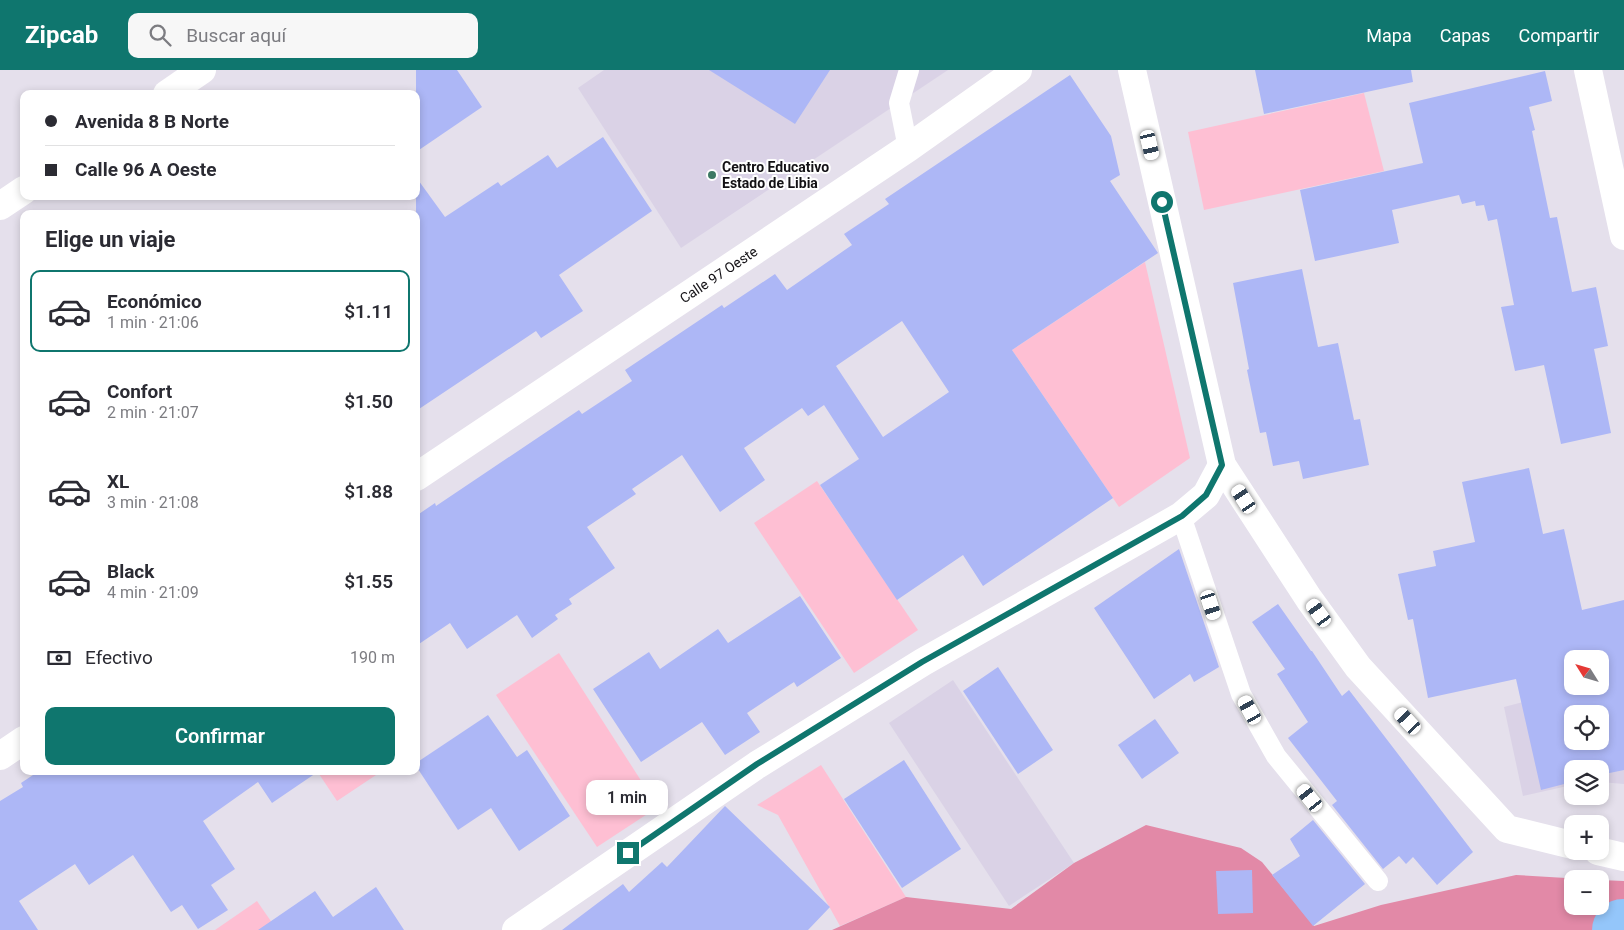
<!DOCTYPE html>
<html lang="es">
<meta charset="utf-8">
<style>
:root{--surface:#fff;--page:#f7f7f7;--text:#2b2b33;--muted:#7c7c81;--line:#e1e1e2;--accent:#0f766e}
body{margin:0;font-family:Roboto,sans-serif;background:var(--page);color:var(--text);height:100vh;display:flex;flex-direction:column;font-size:19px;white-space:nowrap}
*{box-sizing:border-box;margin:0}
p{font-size:16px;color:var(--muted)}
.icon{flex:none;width:28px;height:28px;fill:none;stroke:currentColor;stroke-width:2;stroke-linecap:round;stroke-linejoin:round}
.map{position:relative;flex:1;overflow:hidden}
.drawer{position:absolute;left:20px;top:140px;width:400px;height:565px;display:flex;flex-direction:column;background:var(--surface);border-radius:10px;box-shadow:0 2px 8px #0003}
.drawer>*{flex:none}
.guide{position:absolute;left:20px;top:20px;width:400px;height:110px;border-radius:10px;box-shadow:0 2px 8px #0003;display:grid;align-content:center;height:110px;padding:0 25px;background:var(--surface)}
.needle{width:32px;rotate:307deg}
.tools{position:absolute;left:1564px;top:580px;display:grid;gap:10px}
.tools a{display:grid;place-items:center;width:45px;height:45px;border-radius:10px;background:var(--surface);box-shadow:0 2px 8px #0003;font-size:25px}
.end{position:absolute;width:22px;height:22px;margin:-11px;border:6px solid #0f766e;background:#fff;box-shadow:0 0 0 2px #fff}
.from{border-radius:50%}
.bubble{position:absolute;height:35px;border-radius:10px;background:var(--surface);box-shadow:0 2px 8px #0003;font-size:16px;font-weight:600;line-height:35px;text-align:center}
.car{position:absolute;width:15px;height:30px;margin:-15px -8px;border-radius:6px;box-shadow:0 0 4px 1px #0007;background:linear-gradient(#fff 24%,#345 0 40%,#fff 0 76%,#345 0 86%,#fff 0)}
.guide b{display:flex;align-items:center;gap:18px;height:48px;font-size:19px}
.guide b+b{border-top:1px solid var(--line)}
.guide i{width:12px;height:12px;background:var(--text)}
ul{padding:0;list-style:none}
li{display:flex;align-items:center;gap:15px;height:82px;margin:0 10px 8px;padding:0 15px;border:2px solid transparent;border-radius:10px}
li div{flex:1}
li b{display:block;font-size:19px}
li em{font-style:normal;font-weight:600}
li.current{border-color:var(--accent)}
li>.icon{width:45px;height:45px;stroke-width:1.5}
h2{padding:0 25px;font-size:22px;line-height:60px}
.pay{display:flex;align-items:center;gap:12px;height:55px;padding:0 25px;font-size:19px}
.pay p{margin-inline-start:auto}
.primary-button{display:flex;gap:10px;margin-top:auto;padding:10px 25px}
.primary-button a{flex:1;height:58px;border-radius:10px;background:var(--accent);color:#fff;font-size:20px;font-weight:600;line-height:58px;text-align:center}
header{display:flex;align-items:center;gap:30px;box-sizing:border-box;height:70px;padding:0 25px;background:var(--accent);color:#fff}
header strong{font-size:24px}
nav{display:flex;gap:28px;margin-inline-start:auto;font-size:18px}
.search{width:350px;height:45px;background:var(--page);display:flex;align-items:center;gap:12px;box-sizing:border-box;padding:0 18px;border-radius:10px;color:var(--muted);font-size:19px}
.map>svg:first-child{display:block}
.built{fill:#dad2e6;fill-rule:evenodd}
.green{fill:#febfd3}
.forest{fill:#e289a7}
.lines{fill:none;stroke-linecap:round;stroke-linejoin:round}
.river{stroke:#94c6fa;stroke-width:62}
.building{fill:#adb7f6;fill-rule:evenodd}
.lane{stroke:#fff;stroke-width:20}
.street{stroke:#fff;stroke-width:28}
.route{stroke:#0f766e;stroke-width:6}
.poi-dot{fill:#3d7964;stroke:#fff;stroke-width:2}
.labels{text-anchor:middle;stroke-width:4;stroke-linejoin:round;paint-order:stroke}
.poi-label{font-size:14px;font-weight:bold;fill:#131115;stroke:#fff;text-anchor:start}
.street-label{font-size:14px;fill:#131115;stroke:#fff}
</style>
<header>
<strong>Zipcab</strong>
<div class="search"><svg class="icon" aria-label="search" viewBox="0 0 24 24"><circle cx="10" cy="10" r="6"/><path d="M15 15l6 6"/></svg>Buscar aquí</div>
<nav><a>Mapa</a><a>Capas</a><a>Compartir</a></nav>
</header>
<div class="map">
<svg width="1624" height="860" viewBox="0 0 1624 860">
<rect width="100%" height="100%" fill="#e5e0ec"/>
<g class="built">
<polygon points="604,0 948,0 681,178 578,18"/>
<path d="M 1624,606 L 1624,714 L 1600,712 L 1600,699 L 1572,699 L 1572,715 L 1523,726 L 1504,637 L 1585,616 L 1600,616 ZM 1572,644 L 1600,644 L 1600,671 L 1572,671 Z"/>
<polygon points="953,610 1074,793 1009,836 889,653"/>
</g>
<g class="green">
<polygon points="1364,23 1384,101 1204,140 1188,62"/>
<polygon points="1145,192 1190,388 1119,437 1012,280"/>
<polygon points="817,411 918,560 854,603 754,453"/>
<polygon points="559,583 658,737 597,777 496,625"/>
<polygon points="821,695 906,827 840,856 778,745 757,735"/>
<polygon points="317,701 382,701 337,731"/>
<polygon points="257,831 277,860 215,860"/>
</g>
<polygon class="forest" points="1146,755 1241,778 1262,792 1314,856 1381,835 1516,805 1583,809 1572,809 1572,836 1600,836 1600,810 1624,811 1624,860 832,860 906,827 1011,839 1074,793"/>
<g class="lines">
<polyline class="river" points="1623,860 1624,860"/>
</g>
<g class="building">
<polygon points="416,0 457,0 482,37 416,82"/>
<polygon points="709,0 830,0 795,54"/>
<polygon points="1255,0 1411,0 1413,12 1264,44"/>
<polygon points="1545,1 1552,31 1529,37 1535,60 1532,61 1550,148 1557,147 1572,222 1596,217 1608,276 1594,279 1611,363 1561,374 1544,295 1515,301 1501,237 1514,235 1497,149 1488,151 1484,135 1476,136 1475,131 1462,134 1459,125 1392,140 1399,173 1315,191 1300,120 1423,93 1409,33"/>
<path d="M 1070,5 L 1111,66 L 1120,105 L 1110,111 L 1158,183 L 1012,280 L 1113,428 L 983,516 L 963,485 L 897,530 L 820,415 L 859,389 L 824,335 L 808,346 L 802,338 L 744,378 L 765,410 L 720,442 L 682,385 L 632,419 L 636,424 L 587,457 L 615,498 L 569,529 L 572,534 L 555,545 L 558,549 L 532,568 L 517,545 L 467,579 L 450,553 L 416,576 L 416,446 L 435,433 L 436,436 L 579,340 L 582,344 L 632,311 L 625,300 L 722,235 L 724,238 L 775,204 L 787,220 L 852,175 L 844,164 L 889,134 L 885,129 ZM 902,251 L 949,322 L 883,367 L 836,296 Z"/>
<polygon points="603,67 652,141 559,205 583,241 541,268 536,261 416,341 416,107 445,147 498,112 501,116 548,85 557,98"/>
<polygon points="1302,199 1318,277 1338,273 1354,350 1360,349 1369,395 1303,409 1299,391 1273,396 1266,362 1260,363 1247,300 1249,299 1233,213"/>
<path d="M 1529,398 L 1543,464 L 1564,459 L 1582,540 L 1624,530 L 1624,700 L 1600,705 L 1600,699 L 1572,699 L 1572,712 L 1541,720 L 1516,609 L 1428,628 L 1413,549 L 1408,550 L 1398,504 L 1436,496 L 1433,481 L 1475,472 L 1462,412 ZM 1572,589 L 1600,589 L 1600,616 L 1572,616 ZM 1572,644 L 1600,644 L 1600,671 L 1572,671 Z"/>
<polygon points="1179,479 1219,597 1194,612 1190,604 1154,629 1094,538"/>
<polygon points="800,526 841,588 797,617 794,612 747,643 760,662 725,685 702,652 641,692 593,619 649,582 660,599 718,559 728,573"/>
<polygon points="1278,534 1311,581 1312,581 1342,626 1349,620 1473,782 1437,815 1413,787 1406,794 1399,786 1383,799 1332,735 1337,731 1288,668 1308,652 1277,604 1285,599 1252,552"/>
<polygon points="998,597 1053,680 1018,704 963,621"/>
<polygon points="488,645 517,687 527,680 570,746 519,781 491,738 458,760 416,696 416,693"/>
<polygon points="1155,649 1179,683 1142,709 1118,675"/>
<polygon points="904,690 961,779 902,818 844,729"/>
<polygon points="39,701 319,701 272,733 258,712 203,751 235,799 211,815 228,840 198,859 182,835 171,842 133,785 89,815 75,794 19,831 38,860 0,860 0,731 23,717 21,713"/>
<polygon points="725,736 830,837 808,860 562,860 623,814 629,822 662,792 667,797"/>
<polygon points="1313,750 1365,814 1313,856 1272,805 1300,786 1290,769"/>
<polygon points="1252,800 1253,843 1218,844 1216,801"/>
<polygon points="376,817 404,860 258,860 315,821 333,847"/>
</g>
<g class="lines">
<g class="lane">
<polyline points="908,78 899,33 909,0"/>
<polyline points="1181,446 1241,624 1276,686 1378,811"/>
</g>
<g class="street">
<polyline points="1132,0 1222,395 1309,529 1358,597 1507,759 1572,775"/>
<polyline points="1588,0 1624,166"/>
<polyline points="167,24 202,0"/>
<polyline points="0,136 24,120"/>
<path id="s1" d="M 416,407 L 908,78 L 1018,0"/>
<polyline points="0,686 24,670"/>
<polyline points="1598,781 1624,787"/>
<polyline points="516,860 757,695 923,592 1181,446 1206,425 1222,395"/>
</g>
</g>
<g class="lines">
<polyline class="route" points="628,783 757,694 922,592 1182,446 1206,425 1222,395 1162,132"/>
</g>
<circle class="poi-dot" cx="712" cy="105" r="5"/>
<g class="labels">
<g class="poi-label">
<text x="722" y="102">Centro Educativo<tspan x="722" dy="16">Estado de Libia</tspan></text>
</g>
<g class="street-label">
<text dy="5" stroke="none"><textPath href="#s1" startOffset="364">Calle 97 Oeste</textPath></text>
</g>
</g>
</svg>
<div class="tools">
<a><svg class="needle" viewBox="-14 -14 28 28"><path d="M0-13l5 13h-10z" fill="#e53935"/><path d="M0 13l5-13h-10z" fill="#7c7c81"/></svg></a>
<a><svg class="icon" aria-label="locate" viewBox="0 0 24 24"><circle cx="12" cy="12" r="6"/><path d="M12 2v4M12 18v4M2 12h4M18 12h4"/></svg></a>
<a><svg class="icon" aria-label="layers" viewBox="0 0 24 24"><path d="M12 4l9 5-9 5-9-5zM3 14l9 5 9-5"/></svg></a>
<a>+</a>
<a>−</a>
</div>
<i class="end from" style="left:1162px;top:132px"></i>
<i class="end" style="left:628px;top:783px"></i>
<div class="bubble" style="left:586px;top:710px;width:82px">1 min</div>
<i class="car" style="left:1150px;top:75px;rotate:167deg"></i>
<i class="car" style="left:1244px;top:429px;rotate:327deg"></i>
<i class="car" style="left:1211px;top:535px;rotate:162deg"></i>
<i class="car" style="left:1319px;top:543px;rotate:324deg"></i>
<i class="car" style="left:1250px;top:640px;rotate:331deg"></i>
<i class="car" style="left:1408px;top:651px;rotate:317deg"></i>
<i class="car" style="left:1310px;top:728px;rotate:321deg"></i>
<div class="guide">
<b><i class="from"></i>Avenida 8 B Norte</b>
<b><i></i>Calle 96 A Oeste</b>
</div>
<section class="drawer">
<h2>Elige un viaje</h2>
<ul>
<li class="current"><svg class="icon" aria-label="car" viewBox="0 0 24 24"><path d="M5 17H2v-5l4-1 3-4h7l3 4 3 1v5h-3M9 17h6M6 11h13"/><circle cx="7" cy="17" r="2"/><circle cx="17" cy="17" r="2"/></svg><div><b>Económico</b><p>1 min · 21:06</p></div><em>$1.11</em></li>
<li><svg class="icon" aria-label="car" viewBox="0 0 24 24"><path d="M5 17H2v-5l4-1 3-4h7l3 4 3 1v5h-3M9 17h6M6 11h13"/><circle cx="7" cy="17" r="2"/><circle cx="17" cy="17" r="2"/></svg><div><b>Confort</b><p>2 min · 21:07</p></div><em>$1.50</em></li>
<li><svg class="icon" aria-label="car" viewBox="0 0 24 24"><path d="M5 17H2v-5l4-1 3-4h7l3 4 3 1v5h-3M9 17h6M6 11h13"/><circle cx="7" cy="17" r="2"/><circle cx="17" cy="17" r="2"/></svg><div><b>XL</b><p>3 min · 21:08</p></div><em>$1.88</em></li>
<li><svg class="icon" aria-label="car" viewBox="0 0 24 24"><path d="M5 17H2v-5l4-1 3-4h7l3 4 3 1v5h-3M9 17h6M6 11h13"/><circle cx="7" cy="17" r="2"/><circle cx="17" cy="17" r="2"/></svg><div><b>Black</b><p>4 min · 21:09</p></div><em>$1.55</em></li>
</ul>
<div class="pay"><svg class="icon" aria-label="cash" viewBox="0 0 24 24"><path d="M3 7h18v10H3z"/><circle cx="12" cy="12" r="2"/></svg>Efectivo<p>190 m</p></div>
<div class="primary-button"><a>Confirmar</a></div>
</section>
</div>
